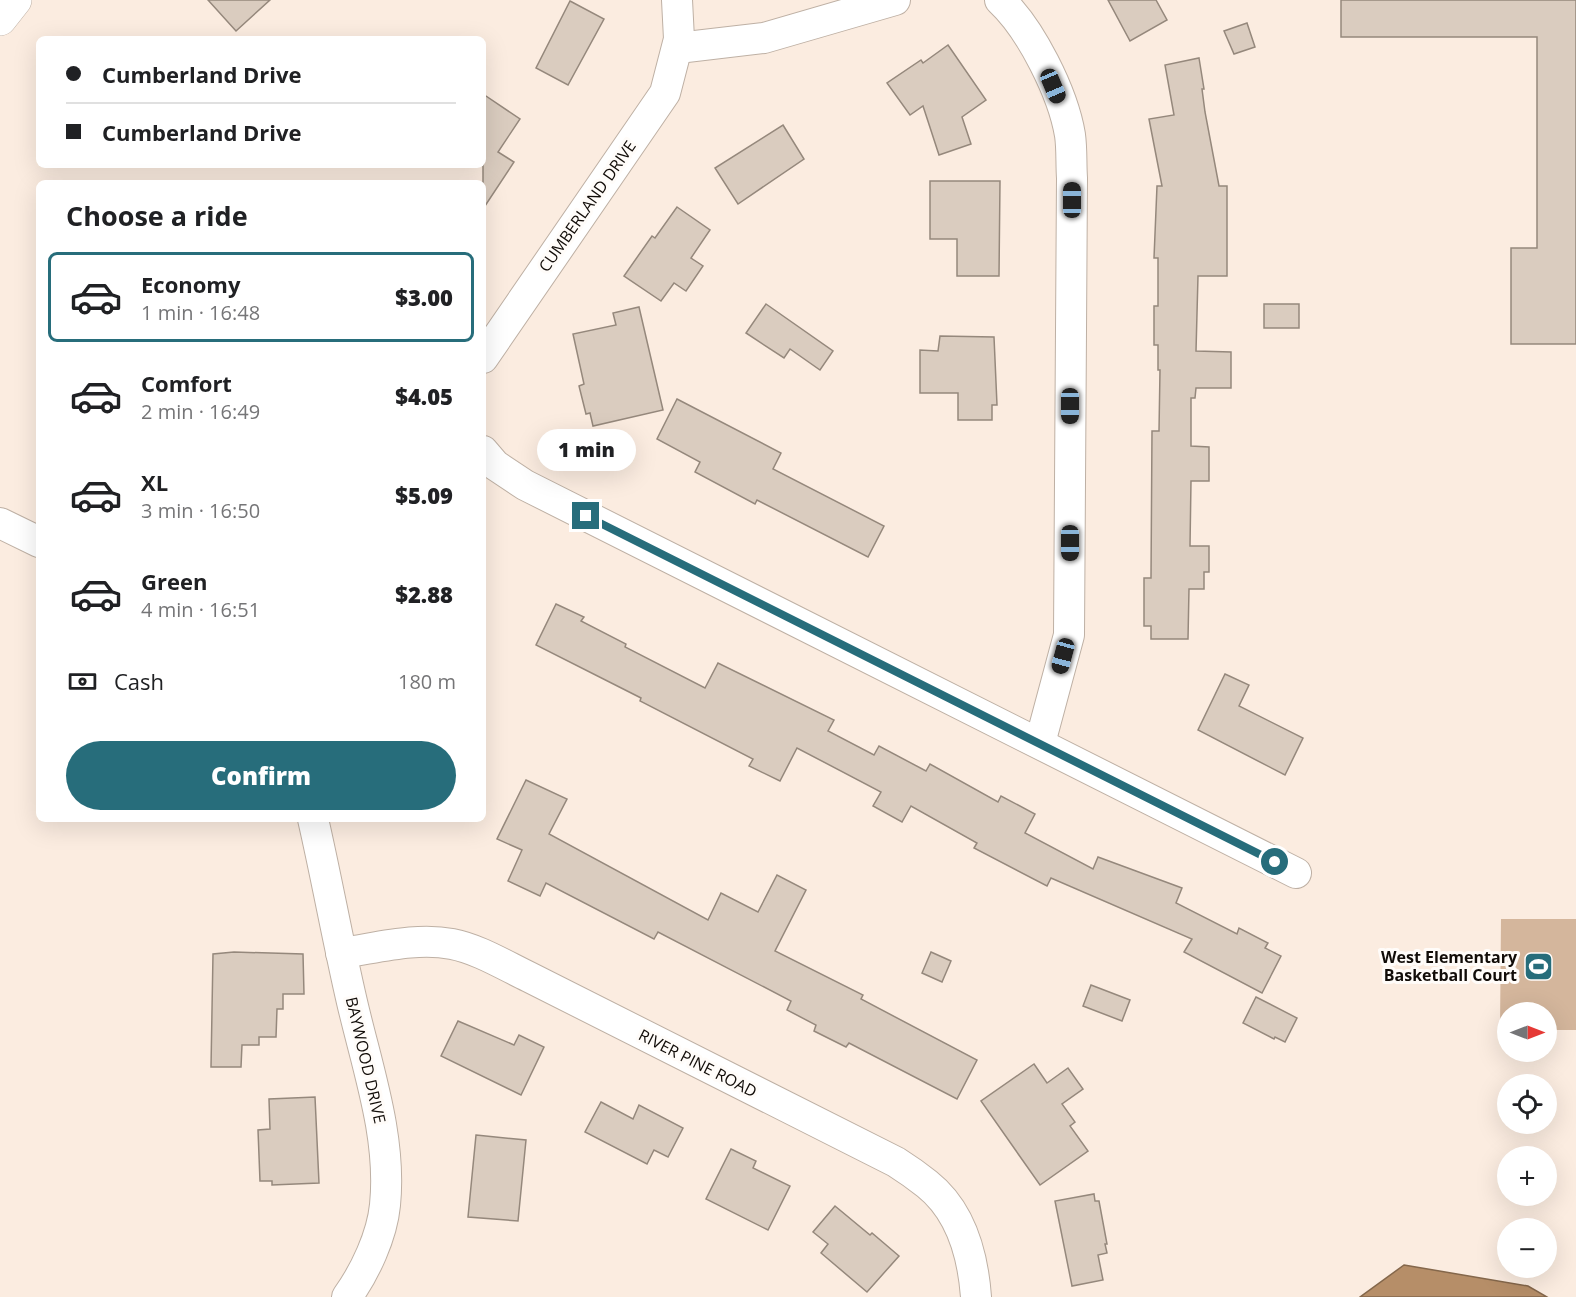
<!DOCTYPE html>
<meta charset="utf-8">
<style>
:root{--surface:#fff;--page:#f2f2f2;--text:#202124;--muted:#757577;--line:#e0e0e0;--accent:#276d7b}
body{margin:0;font-family:"Open Sans",sans-serif;background:var(--page);color:var(--text);height:100vh;display:flex;flex-direction:column;font-size:22px;white-space:nowrap}
*{box-sizing:border-box;margin:0}
p{font-size:20px;color:var(--muted)}
.icon{flex:none;width:33px;height:33px;fill:none;stroke:currentColor;stroke-width:2;stroke-linecap:round;stroke-linejoin:round}
.map{position:relative;flex:1;overflow:hidden}
.details{position:absolute;left:36px;top:180px;width:450px;height:642px;display:flex;flex-direction:column;background:var(--surface);border-radius:9px;box-shadow:0 6px 24px #0002}
.details>*{flex:none}
.top-card{position:absolute;left:36px;top:36px;width:450px;height:132px;border-radius:9px;box-shadow:0 6px 24px #0002;display:grid;align-content:center;height:132px;padding:0 30px;background:var(--surface)}
.needle{width:39px;rotate:90deg}
.buttons{position:absolute;left:1497px;top:1002px;display:grid;gap:12px}
.buttons a{display:grid;place-items:center;width:60px;height:60px;border-radius:50%;background:var(--surface);box-shadow:0 6px 24px #0002;font-size:30px}
.end{position:absolute;width:27px;height:27px;margin:-14px;border:8px solid #276d7b;background:#fff;box-shadow:0 0 0 3px #fff}
.from{border-radius:50%}
.bubble{position:absolute;height:42px;border-radius:21px;background:var(--surface);box-shadow:0 6px 24px #0002;font-size:20px;font-weight:800;line-height:42px;text-align:center}
.car{position:absolute;width:18px;height:36px;margin:-18px -9px;border-radius:8px;box-shadow:0 0 4px 2px #0007;background:linear-gradient(#222 24%,#8ab4d8 0 40%,#222 0 76%,#8ab4d8 0 86%,#222 0)}
.top-card b{display:flex;align-items:center;gap:21px;height:57px;font-size:22px}
.top-card b+b{border-top:2px solid var(--line)}
.top-card i{width:15px;height:15px;background:var(--text)}
ul{padding:0;list-style:none}
li{display:flex;align-items:center;gap:18px;height:90px;margin:0 12px 9px;padding:0 18px;border:3px solid transparent;border-radius:9px}
li div{flex:1}
li b{display:block;font-size:22px}
li em{font-style:normal;font-weight:800}
li.on{border-color:var(--accent)}
li>.icon{width:54px;height:54px;stroke-width:1.5}
h2{padding:0 30px;font-size:27px;line-height:72px}
.pay{display:flex;align-items:center;gap:15px;height:66px;padding:0 30px;font-size:22px}
.pay p{margin-inline-start:auto}
.action{display:flex;gap:12px;margin-top:auto;padding:12px 30px}
.action a{flex:1;height:69px;border-radius:36px;background:var(--accent);color:#fff;font-size:24px;font-weight:800;line-height:69px;text-align:center}
.map>svg:first-child{display:block}
.green{fill:#d4b69c}
.water{fill:#b68e68;stroke:#84674b;stroke-width:1.5}
.building{fill:#daccbf;stroke:#95887c;stroke-width:1.5}
.lines{fill:none;stroke-linecap:round;stroke-linejoin:round}
.minor-casing{stroke:#beb0a4;stroke-width:32}
.tertiary-casing{stroke:#beb0a4;stroke-width:34}
.minor{stroke:#fff;stroke-width:30}
.tertiary{stroke:#fff;stroke-width:33}
.route{stroke:#276d7b;stroke-width:8}
.labels{text-anchor:middle;stroke-width:6;stroke-linejoin:round;paint-order:stroke}
.street-label{font-size:16px;fill:#110c08;stroke:#fffcf9}
.poi-label{font-size:16px;font-weight:bold;fill:#110c08;stroke:#fffcf9;text-anchor:end}
</style>
<div class="map">
<svg width="1576" height="1297" viewBox="0 0 1576 1297">
<rect width="100%" height="100%" fill="#fbece0"/>
<polygon class="green" points="1501,919 1576,919 1576,1030 1547,1030 1546,1012 1508,1012 1507,1030 1500,1030"/>
<polygon class="water" points="1404,1265 1528,1286 1547,1297 1360,1297"/>
<g class="building">
<polygon points="208,0 270,0 236,31"/>
<polygon points="1108,0 1156,0 1167,20 1130,41"/>
<polygon points="1341,0 1576,0 1576,344 1511,344 1511,248 1537,248 1537,37 1341,37"/>
<polygon points="570,1 604,19 568,85 536,68"/>
<polygon points="1247,23 1255,47 1234,54 1224,31"/>
<polygon points="948,45 986,100 962,117 971,144 939,155 923,106 910,115 887,83 921,60 923,63"/>
<polygon points="1199,58 1204,89 1202,89 1205,112 1219,186 1227,186 1227,276 1198,276 1196,351 1231,352 1231,388 1196,388 1195,398 1191,398 1191,446 1209,447 1209,481 1191,481 1190,546 1209,546 1209,572 1204,572 1204,589 1189,589 1188,639 1151,639 1151,626 1144,626 1144,578 1151,578 1152,431 1159,431 1160,370 1158,370 1158,345 1154,345 1154,306 1158,306 1158,258 1154,258 1157,186 1162,186 1149,119 1174,115 1165,65"/>
<polygon points="483,94 520,119 498,152 514,162 483,209"/>
<polygon points="783,125 804,159 738,204 715,168"/>
<polygon points="930,181 1000,181 999,276 957,276 957,239 930,239"/>
<polygon points="677,207 710,230 691,258 703,266 686,291 674,283 661,301 624,276 652,236 655,238"/>
<polygon points="766,304 833,351 820,370 790,349 784,358 746,333"/>
<rect x="1264" y="304" width="35" height="24"/>
<polygon points="639,307 663,410 593,426 590,413 586,414 579,386 584,384 573,334 616,325 613,313"/>
<polygon points="940,336 994,337 997,405 992,405 992,420 958,420 958,393 920,393 920,350 938,351"/>
<polygon points="677,399 781,453 773,469 884,526 868,557 757,500 755,504 695,472 700,462 657,439"/>
<polygon points="556,604 584,617 581,621 626,644 625,647 705,688 718,663 834,720 828,731 874,755 879,746 926,771 930,764 998,802 1001,796 1035,814 1025,833 1093,869 1098,857 1182,888 1176,903 1237,934 1239,928 1268,943 1265,948 1281,956 1262,993 1184,952 1192,939 1051,878 1047,886 974,848 977,843 911,806 902,822 873,806 881,792 797,748 780,781 749,766 753,759 640,701 641,698 536,645"/>
<polygon points="1225,674 1249,685 1239,706 1303,738 1285,775 1198,730"/>
<polygon points="526,780 567,799 549,834 708,920 721,893 758,912 777,875 806,890 775,951 863,995 861,999 977,1060 957,1099 849,1043 846,1047 814,1031 816,1025 787,1010 791,1001 658,932 654,939 546,883 540,896 508,881 522,850 497,839"/>
<polygon points="234,952 303,954 304,994 283,994 283,1009 277,1009 276,1037 259,1037 259,1045 242,1045 241,1067 211,1067 213,954"/>
<polygon points="931,952 951,961 942,982 922,973"/>
<polygon points="1091,985 1130,1000 1122,1021 1083,1006"/>
<polygon points="1256,997 1297,1018 1285,1042 1275,1037 1274,1039 1243,1023"/>
<polygon points="458,1021 514,1045 519,1035 544,1047 521,1095 441,1056"/>
<polygon points="1034,1064 1047,1083 1068,1068 1083,1089 1062,1104 1075,1122 1070,1126 1088,1151 1040,1185 981,1101"/>
<polygon points="315,1097 319,1183 272,1185 272,1181 260,1181 258,1130 270,1129 269,1099"/>
<polygon points="601,1102 633,1119 639,1105 683,1128 668,1157 654,1150 647,1164 585,1132"/>
<polygon points="476,1135 526,1140 518,1221 468,1217"/>
<polygon points="731,1149 756,1161 753,1168 790,1186 768,1230 706,1199"/>
<polygon points="1094,1194 1095,1201 1099,1201 1107,1244 1105,1244 1107,1253 1098,1255 1103,1280 1072,1286 1055,1201"/>
<polygon points="835,1206 870,1235 872,1233 899,1256 867,1292 821,1253 828,1244 813,1232"/>
</g>
<g class="lines">
<defs>
<g id="minor">
<path d="M 1000,0 C 1031,29 1063,93 1070,135 C 1072,149 1071,164 1072,178 L 1069,635 L 1040,743"/>
<polyline points="678,48 764,38 895,0"/>
<polyline points="483,358 665,93 679,39 677,0"/>
<polyline points="483,451 495,465 525,485 1296,873"/>
<polyline points="0,523 39,542"/>
<path d="M 313,819 C 327,880 338,942 352,1002 C 367,1067 392,1137 385,1205 C 382,1236 365,1272 347,1297"/>
<path d="M 341,953 C 377,948 416,937 452,944 C 478,949 504,965 529,977 L 896,1162 C 907,1169 917,1176 927,1184 C 961,1211 973,1256 976,1297"/>
</g>
<polyline id="tertiary" points="0,19 15,0"/>
</defs>
<use href="#minor" class="minor-casing"/>
<use href="#tertiary" class="tertiary-casing"/>
<use href="#minor" class="minor"/>
<use href="#tertiary" class="tertiary"/>
</g>
<g class="lines">
<polyline class="route" points="586,516 1275,862"/>
</g>
<defs>
<symbol id="stadium-square" viewBox="-11 -11 22 22"><rect x="-9" y="-9" width="18" height="18" rx="4" fill="#276d7b" stroke="#fffcf9"/><path d="M0-5a6.5 5 0 1 0 0 10a6.5 5 0 1 0 0-10ZM-3.5-1.8h7v3.6h-7Z" fill="#fff"/></symbol>
</defs>
<g fill-rule="evenodd">
<use href="#stadium-square" x="1522" y="950" width="33" height="33"/>
</g>
<g class="labels">
<g class="street-label">
<text transform="translate(587 206) rotate(-55)" y="6">CUMBERLAND DRIVE</text>
<text transform="translate(366 1060) rotate(77)" y="6">BAYWOOD DRIVE</text>
<text transform="translate(698 1063) rotate(27)" y="6">RIVER PINE ROAD</text>
</g>
<g class="poi-label">
<text x="1517" y="963">West Elementary<tspan x="1517" dy="18">Basketball Court</tspan></text>
</g>
</g>
</svg>
<div class="buttons">
<a><svg class="needle" viewBox="-14 -14 28 28"><path d="M0-13l5 13h-10z" fill="#e53935"/><path d="M0 13l5-13h-10z" fill="#757577"/></svg></a>
<a><svg class="icon" aria-label="locate" viewBox="0 0 24 24"><circle cx="12" cy="12" r="6"/><path d="M12 2v4M12 18v4M2 12h4M18 12h4"/></svg></a>
<a>+</a>
<a>−</a>
</div>
<i class="end from" style="left:1275px;top:862px"></i>
<i class="end" style="left:586px;top:516px"></i>
<div class="bubble" style="left:537px;top:429px;width:99px">1 min</div>
<i class="car" style="left:1053px;top:86px;rotate:157deg"></i>
<i class="car" style="left:1072px;top:200px;rotate:0deg"></i>
<i class="car" style="left:1070px;top:406px;rotate:180deg"></i>
<i class="car" style="left:1070px;top:543px;rotate:180deg"></i>
<i class="car" style="left:1063px;top:656px;rotate:195deg"></i>
<div class="top-card">
<b><i class="from"></i>Cumberland Drive</b>
<b><i></i>Cumberland Drive</b>
</div>
<section class="details">
<h2>Choose a ride</h2>
<ul>
<li class="on"><svg class="icon" aria-label="car" viewBox="0 0 24 24"><path d="M5 17H2v-5l4-1 3-4h7l3 4 3 1v5h-3M9 17h6M6 11h13"/><circle cx="7" cy="17" r="2"/><circle cx="17" cy="17" r="2"/></svg><div><b>Economy</b><p>1 min · 16:48</p></div><em>$3.00</em></li>
<li><svg class="icon" aria-label="car" viewBox="0 0 24 24"><path d="M5 17H2v-5l4-1 3-4h7l3 4 3 1v5h-3M9 17h6M6 11h13"/><circle cx="7" cy="17" r="2"/><circle cx="17" cy="17" r="2"/></svg><div><b>Comfort</b><p>2 min · 16:49</p></div><em>$4.05</em></li>
<li><svg class="icon" aria-label="car" viewBox="0 0 24 24"><path d="M5 17H2v-5l4-1 3-4h7l3 4 3 1v5h-3M9 17h6M6 11h13"/><circle cx="7" cy="17" r="2"/><circle cx="17" cy="17" r="2"/></svg><div><b>XL</b><p>3 min · 16:50</p></div><em>$5.09</em></li>
<li><svg class="icon" aria-label="car" viewBox="0 0 24 24"><path d="M5 17H2v-5l4-1 3-4h7l3 4 3 1v5h-3M9 17h6M6 11h13"/><circle cx="7" cy="17" r="2"/><circle cx="17" cy="17" r="2"/></svg><div><b>Green</b><p>4 min · 16:51</p></div><em>$2.88</em></li>
</ul>
<div class="pay"><svg class="icon" aria-label="cash" viewBox="0 0 24 24"><path d="M3 7h18v10H3z"/><circle cx="12" cy="12" r="2"/></svg>Cash<p>180 m</p></div>
<div class="action"><a>Confirm</a></div>
</section>
</div>
